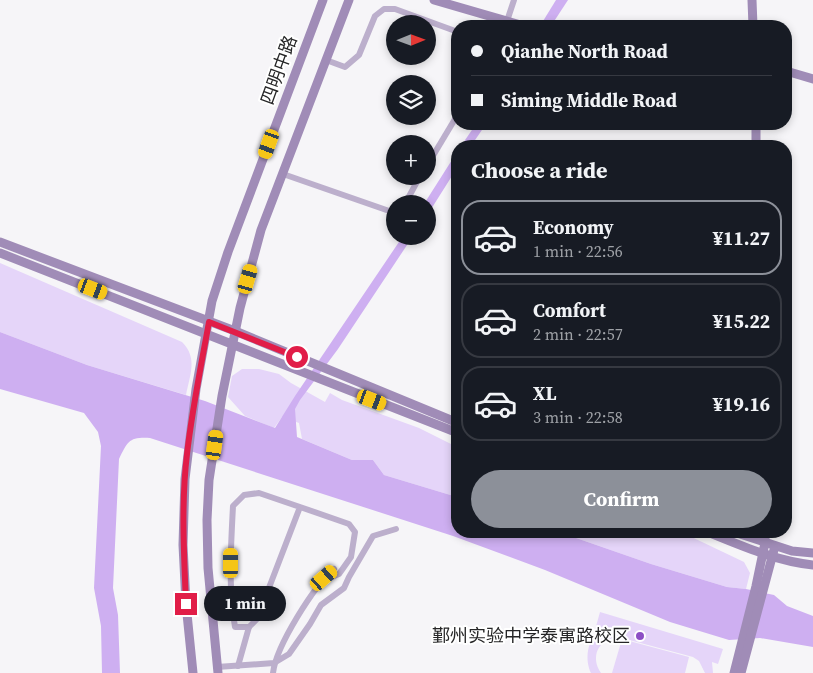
<!DOCTYPE html>
<meta charset="utf-8">
<style>
:root{--surface:#171b24;--page:#242831;--text:#f1f3f6;--muted:#9ea1a6;--line:#363941;--accent:#8c9099}
body{margin:0;font-family:"Source Serif 4","Noto Sans SC",serif;background:var(--page);color:var(--text);height:100vh;display:flex;flex-direction:column;font-size:19px;white-space:nowrap}
*{box-sizing:border-box;margin:0}
p{font-size:16px;color:var(--muted)}
.icon{flex:none;width:28px;height:28px;fill:none;stroke:currentColor;stroke-width:2;stroke-linecap:round;stroke-linejoin:round}
.map{position:relative;flex:1;overflow:hidden}
.side{position:absolute;left:451px;top:140px;width:341px;height:398px;display:flex;flex-direction:column;background:var(--surface);border-radius:20px;box-shadow:0 2px 8px #0003}
.side>*{flex:none}
.banner{position:absolute;left:451px;top:20px;width:341px;height:110px;border-radius:20px;box-shadow:0 2px 8px #0003;display:grid;align-content:center;height:110px;padding:0 20px;background:var(--surface)}
.needle{width:32px;rotate:89deg}
.buttons{position:absolute;left:386px;top:15px;display:grid;gap:10px}
.buttons a{display:grid;place-items:center;width:50px;height:50px;border-radius:50%;background:var(--surface);box-shadow:0 2px 8px #0003;font-size:25px}
.end{position:absolute;width:22px;height:22px;margin:-11px;border:6px solid #e11d48;background:#fff;box-shadow:0 0 0 2px #fff}
.from{border-radius:50%}
.bubble{position:absolute;height:35px;border-radius:18px;background:var(--surface);box-shadow:0 2px 8px #0003;font-size:16px;font-weight:700;line-height:35px;text-align:center}
.car{position:absolute;width:15px;height:30px;margin:-15px -8px;border-radius:6px;box-shadow:0 0 4px 1px #0007;background:linear-gradient(#f5c518 24%,#345 0 40%,#f5c518 0 76%,#345 0 86%,#f5c518 0)}
.banner b{display:flex;align-items:center;gap:18px;height:48px;font-size:19px}
.banner b+b{border-top:1px solid var(--line)}
.banner i{width:12px;height:12px;background:var(--text)}
ul{padding:0;list-style:none}
li{display:flex;align-items:center;gap:15px;height:75px;margin:0 10px 8px;padding:0 10px;border:2px solid var(--line);border-radius:20px}
li div{flex:1}
li b{display:block;font-size:19px}
li em{font-style:normal;font-weight:700}
li.selected{border-color:var(--accent)}
li>.icon{width:45px;height:45px;stroke-width:1.5}
h2{padding:0 20px;font-size:22px;line-height:60px}
.action{display:flex;gap:10px;margin-top:auto;padding:10px 20px}
.action a{flex:1;height:58px;border-radius:30px;background:var(--accent);color:#fff;font-size:20px;font-weight:700;line-height:58px;text-align:center}
.map>svg:first-child{display:block}
.green{fill:#e5d5f9}
.water{fill:#ceaff1}
.lines{fill:none;stroke-linecap:round;stroke-linejoin:round}
.street{stroke:#bcafcc;stroke-width:6}
.secondary{stroke:#a08cb7;stroke-width:9}
.route{stroke:#e11d48;stroke-width:6}
.poi-dot{fill:#8d4fc5;stroke:#fff;stroke-width:2}
.labels{text-anchor:middle;stroke-width:4;stroke-linejoin:round;paint-order:stroke}
.street-label{font-size:18px;fill:#262627;stroke:#fff}
.poi-label{font-size:18px;fill:#262627;stroke:#fff;text-anchor:end}
</style>
<div class="map">
<svg width="813" height="673" viewBox="0 0 813 673">
<rect width="100%" height="100%" fill="#f6f5f8"/>
<g class="green">
<path d="M 0,263 L 182,342 C 198,358 190,375 186,395 L 87,365 L 0,332 Z"/>
<polygon points="242,369 259,369 279,374 291,383 325,402 330,393 342,400 419,428 457,447 457,497 384,475 373,460 352,460 302,439 299,423 282,417 274,428 245,416 228,397 232,376"/>
<polygon points="556,531 679,531 744,562 750,573 746,589 727,587 651,564"/>
<path d="M 600,612 L 723,649 L 718,664 L 712,662 L 713,673 L 705,673 L 699,661 L 693,657 L 618,637 C 598,639 590,657 601,673 L 591,673 C 585,661 586,638 601,632 L 595,630 Z"/>
<polygon points="622,639 689,657 685,673 612,673"/>
</g>
<g class="water">
<polygon points="556,0 568,0 551,26 540,26"/>
<polygon points="476,124 486,124 471,146 461,146"/>
<polygon points="457,152 457,168 428,214 428,204 424,204"/>
<path d="M 403,236 L 413,236 L 338,349 L 300,400 L 295,409 L 297,437 L 352,460 L 373,460 L 384,475 L 457,497 L 458,531 L 556,531 L 651,564 L 727,587 L 746,589 L 774,595 L 787,606 L 813,616 L 813,647 L 760,638 L 729,640 L 670,622 L 545,570 L 453,536 L 150,438 C 129,437 128,441 119,459 L 113,588 L 118,615 L 120,673 L 102,673 L 101,626 L 94,588 L 101,446 L 98,432 L 84,413 L 0,389 L 0,332 L 87,365 L 205,401 L 275,428 L 295,396 Z"/>
</g>
<g class="lines">
<g class="street">
<polyline points="507,21 514,0"/>
<polyline points="326,60 345,67 359,55 375,16 384,9 395,9 458,32"/>
<polyline points="428,164 458,114"/>
<polyline points="283,174 395,213"/>
<polyline points="405,204 420,176"/>
<path d="M 300,507 L 257,619 L 249,627 L 235,627 C 228,587 231,546 233,506 L 244,495 L 259,493 L 300,507 L 349,524 L 355,532 L 351,557 L 339,574 L 322,581"/>
<polyline points="210,604 232,603"/>
<polyline points="238,666 249,627"/>
<polyline points="217,667 274,663 289,654 310,624 321,605 344,588 349,577 373,536 396,529"/>
<path d="M 273,673 C 276,646 314,586 334,569"/>
</g>
<g class="secondary">
<polyline points="434,0 524,26"/>
<polyline points="752,0 753,26"/>
<polyline points="786,71 813,79"/>
<polyline points="756,124 756,146"/>
<polyline points="0,242 235,331 458,423"/>
<polyline points="0,253 458,433"/>
<path d="M 705,531 C 740,545 775,561 813,565"/>
<polyline points="731,531 792,551 813,553"/>
<polyline points="193,673 186,604 183,545 185,479 196,389 212,301 228,252 323,0"/>
<polyline points="218,673 208,568 207,520 209,480 222,396 240,308 261,230 349,0"/>
<polyline points="734,673 756,586 765,543 765,531"/>
<polyline points="741,673 775,546"/>
</g>
</g>
<g class="lines">
<path class="route" d="M 186,604 C 184,554 181,504 187,454 C 192,410 201,366 209,322 L 297,357"/>
</g>
<circle class="poi-dot" cx="640" cy="636" r="5"/>
<g class="labels">
<g class="street-label">
<text transform="translate(279 70) rotate(-70)" y="6">四明中路</text>
</g>
<g class="poi-label">
<text x="630" y="642">鄞州实验中学泰寓路校区</text>
</g>
</g>
</svg>
<div class="buttons">
<a><svg class="needle" viewBox="-14 -14 28 28"><path d="M0-13l5 13h-10z" fill="#e53935"/><path d="M0 13l5-13h-10z" fill="#9ea1a6"/></svg></a>
<a><svg class="icon" aria-label="layers" viewBox="0 0 24 24"><path d="M12 4l9 5-9 5-9-5zM3 14l9 5 9-5"/></svg></a>
<a>+</a>
<a>−</a>
</div>
<i class="end from" style="left:297px;top:357px"></i>
<i class="end" style="left:186px;top:604px"></i>
<div class="bubble" style="left:204px;top:586px;width:82px">1 min</div>
<i class="car" style="left:269px;top:144px;rotate:200deg"></i>
<i class="car" style="left:248px;top:279px;rotate:16deg"></i>
<i class="car" style="left:93px;top:289px;rotate:111deg"></i>
<i class="car" style="left:372px;top:400px;rotate:111deg"></i>
<i class="car" style="left:215px;top:445px;rotate:8deg"></i>
<i class="car" style="left:231px;top:563px;rotate:0deg"></i>
<i class="car" style="left:324px;top:578px;rotate:49deg"></i>
<div class="banner">
<b><i class="from"></i>Qianhe North Road</b>
<b><i></i>Siming Middle Road</b>
</div>
<section class="side">
<h2>Choose a ride</h2>
<ul>
<li class="selected"><svg class="icon" aria-label="car" viewBox="0 0 24 24"><path d="M5 17H2v-5l4-1 3-4h7l3 4 3 1v5h-3M9 17h6M6 11h13"/><circle cx="7" cy="17" r="2"/><circle cx="17" cy="17" r="2"/></svg><div><b>Economy</b><p>1 min · 22:56</p></div><em>¥11.27</em></li>
<li><svg class="icon" aria-label="car" viewBox="0 0 24 24"><path d="M5 17H2v-5l4-1 3-4h7l3 4 3 1v5h-3M9 17h6M6 11h13"/><circle cx="7" cy="17" r="2"/><circle cx="17" cy="17" r="2"/></svg><div><b>Comfort</b><p>2 min · 22:57</p></div><em>¥15.22</em></li>
<li><svg class="icon" aria-label="car" viewBox="0 0 24 24"><path d="M5 17H2v-5l4-1 3-4h7l3 4 3 1v5h-3M9 17h6M6 11h13"/><circle cx="7" cy="17" r="2"/><circle cx="17" cy="17" r="2"/></svg><div><b>XL</b><p>3 min · 22:58</p></div><em>¥19.16</em></li>
</ul>
<div class="action"><a>Confirm</a></div>
</section>
</div>
